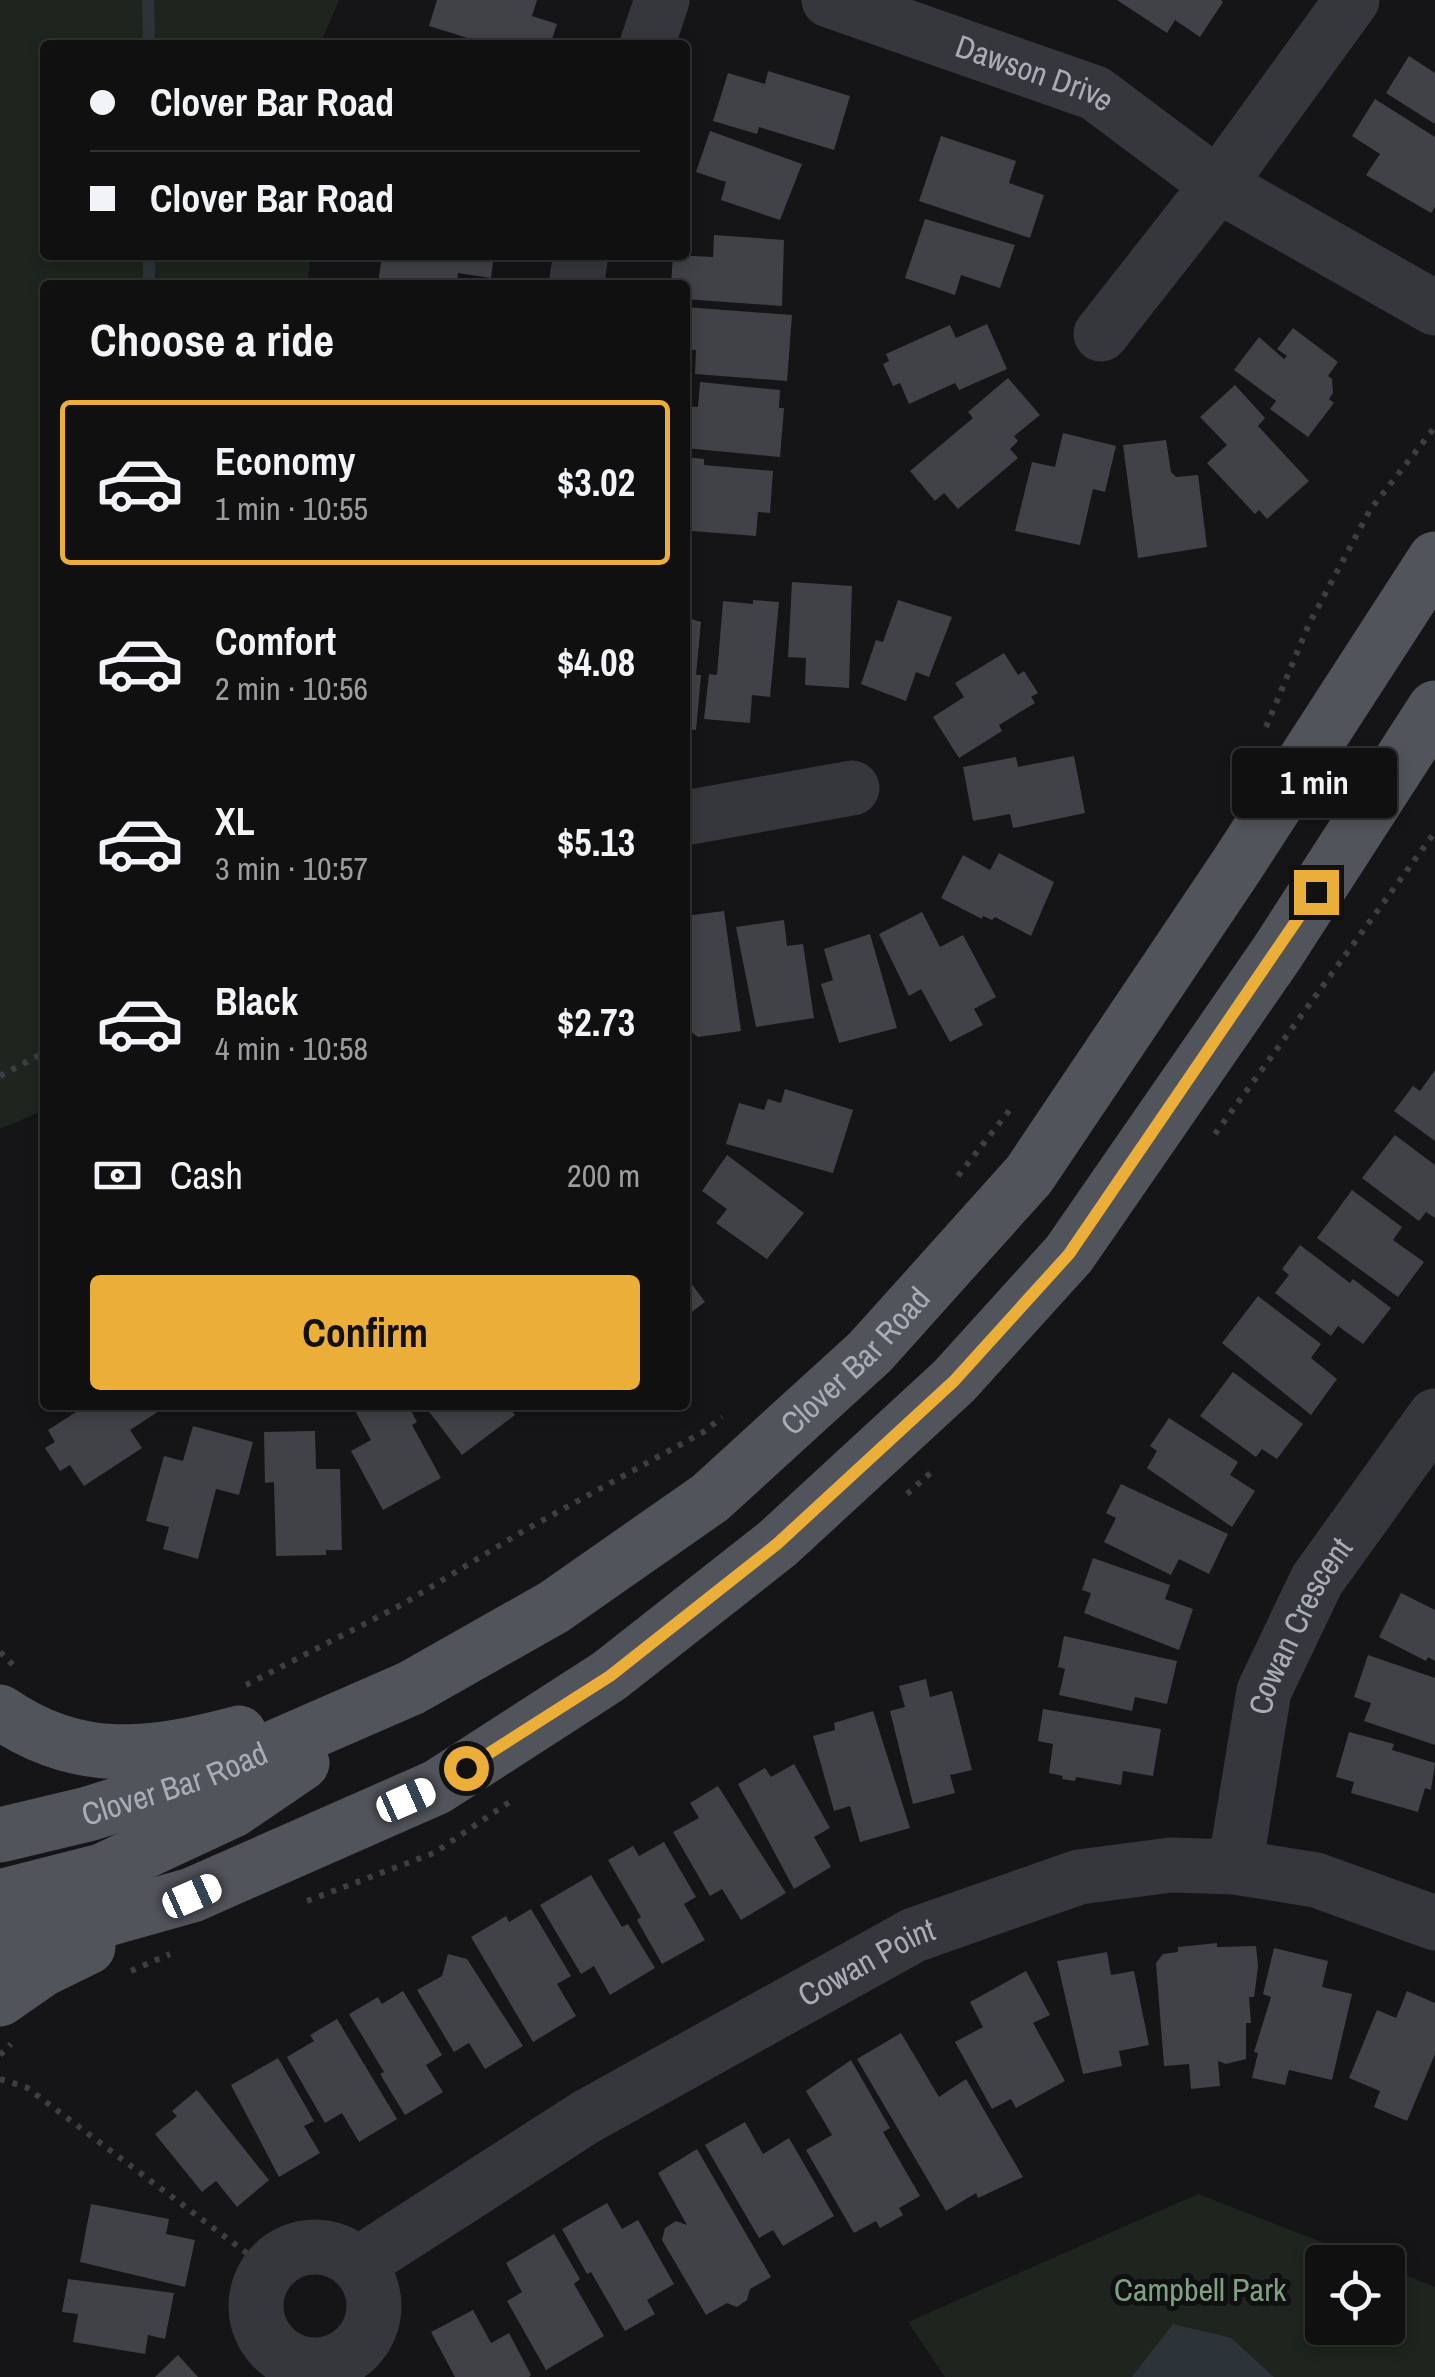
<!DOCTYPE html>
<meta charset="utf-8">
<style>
:root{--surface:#101011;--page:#19191a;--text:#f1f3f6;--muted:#9c9d9f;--line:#303031;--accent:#ebae38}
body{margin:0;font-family:"Archivo Narrow",sans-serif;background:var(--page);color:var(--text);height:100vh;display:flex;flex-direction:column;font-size:38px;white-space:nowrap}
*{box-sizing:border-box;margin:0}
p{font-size:32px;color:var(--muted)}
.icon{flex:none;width:55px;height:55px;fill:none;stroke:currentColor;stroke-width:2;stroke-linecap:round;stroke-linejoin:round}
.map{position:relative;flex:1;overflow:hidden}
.panel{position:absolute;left:40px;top:280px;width:650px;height:1130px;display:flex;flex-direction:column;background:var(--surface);border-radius:10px;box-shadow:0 5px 15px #0003,0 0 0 2px var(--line)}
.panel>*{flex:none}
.hud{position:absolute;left:40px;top:40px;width:650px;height:220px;border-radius:10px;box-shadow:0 5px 15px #0003,0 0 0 2px var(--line);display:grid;align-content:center;height:220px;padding:0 50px;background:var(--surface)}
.buttons{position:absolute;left:1305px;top:2245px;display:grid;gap:20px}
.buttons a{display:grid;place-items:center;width:100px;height:100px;border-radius:10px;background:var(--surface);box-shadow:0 5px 15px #0003,0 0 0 2px var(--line);font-size:50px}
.end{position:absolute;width:45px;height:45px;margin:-22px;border:12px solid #ebae38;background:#111;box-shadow:0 0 0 5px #111}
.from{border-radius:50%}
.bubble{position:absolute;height:70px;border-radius:10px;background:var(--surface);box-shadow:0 5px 15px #0003,0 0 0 2px var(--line);font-size:32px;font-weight:700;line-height:70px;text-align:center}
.car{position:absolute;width:30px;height:60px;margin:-30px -15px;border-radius:12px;box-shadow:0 0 8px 2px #0007;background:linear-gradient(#fff 24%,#345 0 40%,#fff 0 76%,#345 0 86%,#fff 0)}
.hud b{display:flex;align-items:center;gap:35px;height:95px;font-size:38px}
.hud b+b{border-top:2px solid var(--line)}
.hud i{width:25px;height:25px;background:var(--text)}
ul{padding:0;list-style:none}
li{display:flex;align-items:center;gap:30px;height:165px;margin:0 20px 15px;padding:0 30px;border:5px solid transparent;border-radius:10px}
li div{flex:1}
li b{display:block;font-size:38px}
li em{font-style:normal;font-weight:700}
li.current{border-color:var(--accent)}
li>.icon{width:90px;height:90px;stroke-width:1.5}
h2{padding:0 50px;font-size:45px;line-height:120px}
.pay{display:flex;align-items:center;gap:25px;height:110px;padding:0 50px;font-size:38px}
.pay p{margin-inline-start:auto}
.primary-button{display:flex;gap:20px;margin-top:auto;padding:20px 50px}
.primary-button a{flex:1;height:115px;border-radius:10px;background:var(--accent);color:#111;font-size:40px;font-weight:700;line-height:115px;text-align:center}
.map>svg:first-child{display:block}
.green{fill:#1d251e}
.water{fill:#2c343a}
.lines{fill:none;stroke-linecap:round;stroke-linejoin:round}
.stream{stroke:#2c343a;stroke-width:12}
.building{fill:#414247}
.path{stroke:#3c3e43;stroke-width:6;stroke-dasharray:5 8;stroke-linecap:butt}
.minor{stroke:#36373c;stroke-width:55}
.major{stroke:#52545b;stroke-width:55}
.route{stroke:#ebae38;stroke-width:12}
.labels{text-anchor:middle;stroke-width:10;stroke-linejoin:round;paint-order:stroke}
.street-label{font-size:32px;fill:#a7acb6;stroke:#101012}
.park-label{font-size:32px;fill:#7fa181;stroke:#101012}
</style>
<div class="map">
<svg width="1435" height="2377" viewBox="0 0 1435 2377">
<rect width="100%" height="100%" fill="#151517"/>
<g class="green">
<polygon points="0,0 339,0 320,45 45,45 45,255 310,255 308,285 45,285 45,1110 0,1129"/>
<polygon points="1198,2194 1373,2262 1322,2262 1322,2328 1388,2328 1388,2268 1435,2287 1435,2377 945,2377 908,2322"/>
</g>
<polygon class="water" points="1173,2324 1231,2338 1274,2377 1132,2377"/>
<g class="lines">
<g class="stream">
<polyline points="148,0 149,45"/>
<polyline points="149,285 149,255"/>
</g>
</g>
<g class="building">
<polygon points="437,0 537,0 532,16 557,24 550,45 490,45 429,26"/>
<polygon points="1117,0 1221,0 1223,2 1200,37 1175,20 1167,33"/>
<polygon points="1409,56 1435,73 1435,124 1386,93"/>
<polygon points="768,71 850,96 834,150 759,127 757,134 713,121 728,73 765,84"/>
<polygon points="1375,99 1435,137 1435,207 1431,213 1366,175 1380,154 1352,136"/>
<polygon points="710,131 802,164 780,220 721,200 726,182 696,172"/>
<polygon points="941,136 1016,161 1009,183 1044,195 1030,238 919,201"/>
<polygon points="925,219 1015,245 1000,288 961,275 955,295 905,278"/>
<polygon points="714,235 784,240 782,306 685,299 685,285 671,285 673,255 713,257"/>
<polygon points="382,255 494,255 491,278 458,273 457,285 378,285"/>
<polygon points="685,307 792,315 787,381 695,374 696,350 685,349"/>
<polygon points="987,324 1007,369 959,390 955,383 909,404 900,383 893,386 883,364 889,361 886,354 950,325 956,338"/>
<polygon points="1293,328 1338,362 1328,376 1332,379 1333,393 1329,399 1334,403 1308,437 1270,409 1276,401 1234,370 1259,337 1284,359 1287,356 1277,349"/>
<polygon points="1008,378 1040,415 1014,436 1018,441 1010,449 1018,458 958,509 944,493 935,501 910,471 973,418 968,412"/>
<polygon points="700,382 780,390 779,408 784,408 780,457 685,448 685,406 698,407"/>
<polygon points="1235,385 1265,418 1258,426 1309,481 1267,519 1259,510 1255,514 1207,463 1227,445 1200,417"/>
<polygon points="1063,433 1116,446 1105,492 1093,489 1080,545 1015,531 1032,462 1055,467"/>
<polygon points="1166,440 1171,472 1176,477 1198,475 1207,547 1138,558 1123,445"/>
<polygon points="685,457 704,459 704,465 773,471 770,513 758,512 756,536 692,531 685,524 688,508 685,508"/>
<polygon points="792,582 852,586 849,688 805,685 806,658 788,657"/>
<polygon points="753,600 779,602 770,697 752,695 750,723 704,719 709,674 717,675 723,601 753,604"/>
<polygon points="898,600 952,617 929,677 916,672 906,701 861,684 876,640 883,642"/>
<polygon points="685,617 701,622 696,675 701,675 696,730 685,729"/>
<polygon points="1004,653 1018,675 1024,671 1038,693 1031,697 1035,703 999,725 1002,731 959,758 933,717 964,697 955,683"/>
<polygon points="1074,756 1085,813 1013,828 1010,814 973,821 963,767 1016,757 1018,767"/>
<polygon points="999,853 1054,882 1031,936 995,917 992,920 983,916 982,919 941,898 963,855 990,870"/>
<polygon points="724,911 741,1031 698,1037 686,1028 685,1021 685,916"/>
<polygon points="922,912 940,947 963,935 996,997 974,1009 983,1025 950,1042 921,989 909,996 879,934"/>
<polygon points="784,920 787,946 803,944 814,1018 756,1027 736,927"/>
<polygon points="870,934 897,1028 839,1043 821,984 833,980 824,949"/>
<polygon points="1435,1070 1435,1141 1394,1111 1413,1086 1420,1091"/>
<polygon points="785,1089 853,1110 833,1173 726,1144 739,1103 764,1110 768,1099 781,1103"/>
<polygon points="1395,1135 1435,1165 1435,1218 1426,1212 1419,1221 1362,1178"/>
<polygon points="727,1155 804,1213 767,1259 716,1223 727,1209 702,1191"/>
<polygon points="1352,1190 1402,1227 1393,1240 1424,1262 1398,1297 1317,1238"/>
<polygon points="1300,1245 1350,1283 1353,1279 1391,1308 1363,1344 1338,1326 1331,1336 1275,1293 1289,1275 1282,1269"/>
<polygon points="685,1275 705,1302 685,1317"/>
<rect x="38" y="1287" width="7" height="59"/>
<polygon points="1258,1296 1321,1344 1311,1358 1337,1379 1311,1415 1222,1343"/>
<polygon points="1233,1372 1303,1424 1277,1459 1262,1449 1256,1457 1200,1416"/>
<polygon points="87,1405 159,1405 162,1409 130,1430 142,1448 84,1486 70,1465 60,1471 45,1448 55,1442 48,1430"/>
<polygon points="352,1405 408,1405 417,1422 412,1425 441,1478 383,1510 351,1451 371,1440"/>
<polygon points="424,1405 507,1405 515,1415 462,1455"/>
<polygon points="1169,1418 1238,1462 1230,1475 1255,1491 1232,1527 1147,1468 1157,1451 1150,1446"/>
<polygon points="193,1426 253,1442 239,1495 216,1489 198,1559 163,1549 169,1527 146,1521 164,1456 183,1461"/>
<polygon points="315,1431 316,1469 340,1469 342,1550 326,1550 326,1555 276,1556 274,1482 265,1483 264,1432"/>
<polygon points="1121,1484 1228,1534 1209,1574 1179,1559 1171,1575 1104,1542 1116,1518 1106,1513"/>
<polygon points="1093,1558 1170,1585 1165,1599 1193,1609 1179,1650 1084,1613 1091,1593 1082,1590"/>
<polygon points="1401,1593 1435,1610 1435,1661 1428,1657 1426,1661 1379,1637"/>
<polygon points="1064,1636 1177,1661 1167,1704 1135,1697 1132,1711 1059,1695 1065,1669 1058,1667"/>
<polygon points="1368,1655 1435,1678 1435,1745 1364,1721 1371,1703 1354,1697"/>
<polygon points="926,1679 930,1697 952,1691 972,1770 950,1775 955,1793 913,1804 890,1711 905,1707 899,1686"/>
<polygon points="1043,1709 1161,1729 1153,1776 1123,1771 1121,1785 1076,1777 1075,1781 1062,1779 1063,1776 1049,1773 1053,1744 1038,1741"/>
<polygon points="873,1711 910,1828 860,1842 850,1806 834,1811 813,1736 835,1730 834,1723"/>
<polygon points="1349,1732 1394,1744 1392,1750 1435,1763 1431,1790 1425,1788 1418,1812 1351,1793 1354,1782 1336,1777"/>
<polygon points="794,1764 830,1828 814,1837 831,1867 794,1889 738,1784 765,1768 771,1777"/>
<polygon points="718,1786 786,1893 741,1920 722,1889 710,1896 673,1832 699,1818 690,1803"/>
<polygon points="664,1842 696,1897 684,1904 705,1940 662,1964 637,1920 641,1917 608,1860 633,1846 639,1856"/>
<polygon points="591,1875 622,1927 628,1924 655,1968 610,1995 594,1966 581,1974 540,1905"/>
<polygon points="531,1909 571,1976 557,1984 576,2016 533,2042 471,1937 506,1916 509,1922"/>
<polygon points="1217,1943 1217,1947 1256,1946 1258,1967 1254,1997 1249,1997 1251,2023 1246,2023 1246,2059 1226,2064 1218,2061 1220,2086 1191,2089 1189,2064 1164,2066 1156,1963 1163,1954 1178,1952 1178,1947"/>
<polygon points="1274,1948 1328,1961 1322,1987 1352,1994 1332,2080 1289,2070 1285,2085 1252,2078 1258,2053 1254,2052 1271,1997 1263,1994"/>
<polygon points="1107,1952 1111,1975 1134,1971 1149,2045 1119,2051 1122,2066 1083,2074 1057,1961"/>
<polygon points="448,1954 467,1959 523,2046 485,2069 469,2043 454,2052 417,1990 442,1976"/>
<polygon points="1026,1971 1050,2015 1033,2023 1065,2081 1016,2108 1011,2099 992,2109 955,2042 983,2027 970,2002"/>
<polygon points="403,1991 442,2055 426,2065 443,2092 405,2115 380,2074 384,2072 349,2014 378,1997 382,2004"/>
<polygon points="1407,1991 1435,2003 1435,2054 1407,2121 1374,2107 1380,2091 1349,2078 1377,2010 1396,2018"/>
<polygon points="337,2019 397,2119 359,2142 342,2113 325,2123 287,2057 314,2041 310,2035"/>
<polygon points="901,2033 939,2097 966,2079 1023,2177 978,2198 976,2193 946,2211 857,2059"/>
<polygon points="278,2058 314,2121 304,2126 320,2153 279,2177 231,2085"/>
<polygon points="851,2060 890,2128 883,2132 920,2196 899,2208 903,2215 880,2228 876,2221 854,2233 806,2150 832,2135 806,2091"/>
<polygon points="197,2090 269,2180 237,2207 216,2181 202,2192 155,2134 177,2116 172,2111"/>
<polygon points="745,2122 763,2154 789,2138 834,2216 783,2246 773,2230 759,2238 705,2145"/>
<polygon points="697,2149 771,2277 750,2289 747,2300 737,2307 727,2303 706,2315 662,2240 665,2228 676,2221 687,2225 658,2173"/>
<polygon points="607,2203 622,2229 638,2220 674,2284 647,2300 655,2314 625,2331 591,2272 587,2274 562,2229"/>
<polygon points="91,2204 169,2219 166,2234 195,2240 185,2287 80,2262"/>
<polygon points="554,2234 580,2279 574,2284 604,2336 546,2370 507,2301 522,2292 506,2263"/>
<polygon points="68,2279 174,2293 165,2339 148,2335 145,2354 73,2342 78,2314 62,2312"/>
<polygon points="473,2310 491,2343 509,2333 531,2375 529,2377 455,2377 431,2332"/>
<polygon points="178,2355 198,2377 155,2377"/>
</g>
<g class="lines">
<g class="path">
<polyline points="1266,727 1309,624 1370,510 1435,427"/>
<polyline points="0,1076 45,1052"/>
<polyline points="1215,1134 1435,832"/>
<polyline points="958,1176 1012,1107"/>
<polyline points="907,1494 935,1469"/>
<polyline points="0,1652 13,1665"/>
<polyline points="246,1685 403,1604 525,1530 705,1431 722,1417"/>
<polyline points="307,1901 434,1853 514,1799"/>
<polyline points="131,1971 170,1954"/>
<polyline points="0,2055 11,2044"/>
<polyline points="0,2079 26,2087 268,2269"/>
<polyline points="296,2377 301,2364"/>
</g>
<g class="minor">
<path id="s1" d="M 829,0 L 1095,93 L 1218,185 L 1435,308"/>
<polyline points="647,45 662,0"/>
<polyline points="576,285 581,255"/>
<polyline points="1101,334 1218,185 1352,0"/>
<polyline points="685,818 852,788"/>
<path id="s2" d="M 1235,1867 L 1264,1691 L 1317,1580 L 1435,1416"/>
<circle cx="315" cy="2306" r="59"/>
<path id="s3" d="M 358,2264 L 586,2117 L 914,1935 L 1079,1877 L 1171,1865 L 1235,1867 L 1316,1880 L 1435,1923"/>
</g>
<g class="major">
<path d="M 0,1712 C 79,1767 152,1756 239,1733"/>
<path id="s4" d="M 0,1835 L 88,1814 L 209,1776 L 411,1688 L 554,1607 L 710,1498 L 870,1352 L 1029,1175 L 1237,865 L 1435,559"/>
<polyline points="0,1897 102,1871 233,1810 302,1763"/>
<polyline points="0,1949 192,1895 437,1787 609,1676 777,1544 954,1381 1069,1254 1277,953 1435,708"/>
<polyline points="0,1999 43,1969 88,1947"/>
</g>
</g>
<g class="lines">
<polyline class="route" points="466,1768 610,1676 777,1544 954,1381 1069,1254 1316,892"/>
</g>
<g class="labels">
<g class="street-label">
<text dy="11" stroke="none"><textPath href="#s1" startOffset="218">Dawson Drive</textPath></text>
<text dy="11" stroke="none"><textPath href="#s4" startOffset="992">Clover Bar Road</textPath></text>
<text dy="11" stroke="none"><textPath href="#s2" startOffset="252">Cowan Crescent</textPath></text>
<text dy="11" stroke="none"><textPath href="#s4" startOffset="182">Clover Bar Road</textPath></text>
<text dy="11" stroke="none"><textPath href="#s3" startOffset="592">Cowan Point</textPath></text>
</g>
<g class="park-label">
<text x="1200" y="2301">Campbell Park</text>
</g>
</g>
</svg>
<div class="buttons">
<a><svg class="icon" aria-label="locate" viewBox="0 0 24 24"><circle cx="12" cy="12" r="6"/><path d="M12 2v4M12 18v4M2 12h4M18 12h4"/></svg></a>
</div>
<i class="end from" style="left:466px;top:1768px"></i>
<i class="end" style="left:1316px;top:892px"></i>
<div class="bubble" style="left:1232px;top:748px;width:165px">1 min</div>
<i class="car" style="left:406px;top:1800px;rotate:66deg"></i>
<i class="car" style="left:192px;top:1896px;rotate:66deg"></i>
<div class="hud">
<b><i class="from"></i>Clover Bar Road</b>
<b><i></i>Clover Bar Road</b>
</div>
<section class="panel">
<h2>Choose a ride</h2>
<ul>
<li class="current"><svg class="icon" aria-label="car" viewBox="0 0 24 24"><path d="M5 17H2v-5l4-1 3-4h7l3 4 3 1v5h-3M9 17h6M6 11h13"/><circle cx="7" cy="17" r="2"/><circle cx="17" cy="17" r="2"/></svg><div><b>Economy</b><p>1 min · 10:55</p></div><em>$3.02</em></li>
<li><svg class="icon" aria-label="car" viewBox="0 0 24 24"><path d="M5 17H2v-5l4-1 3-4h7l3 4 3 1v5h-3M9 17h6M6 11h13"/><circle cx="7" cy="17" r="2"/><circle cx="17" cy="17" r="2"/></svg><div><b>Comfort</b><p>2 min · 10:56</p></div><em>$4.08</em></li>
<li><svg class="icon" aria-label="car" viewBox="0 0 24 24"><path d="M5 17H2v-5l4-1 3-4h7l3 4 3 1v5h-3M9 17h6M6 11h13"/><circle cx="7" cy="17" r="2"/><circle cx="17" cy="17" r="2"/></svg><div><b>XL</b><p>3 min · 10:57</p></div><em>$5.13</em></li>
<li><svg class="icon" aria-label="car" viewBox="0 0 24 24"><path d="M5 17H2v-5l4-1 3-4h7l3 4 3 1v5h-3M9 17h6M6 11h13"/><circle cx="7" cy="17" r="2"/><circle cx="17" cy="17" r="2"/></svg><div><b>Black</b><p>4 min · 10:58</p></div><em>$2.73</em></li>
</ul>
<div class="pay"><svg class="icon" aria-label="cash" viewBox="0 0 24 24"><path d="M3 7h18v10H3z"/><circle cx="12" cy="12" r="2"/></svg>Cash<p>200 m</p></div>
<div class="primary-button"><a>Confirm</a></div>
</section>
</div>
